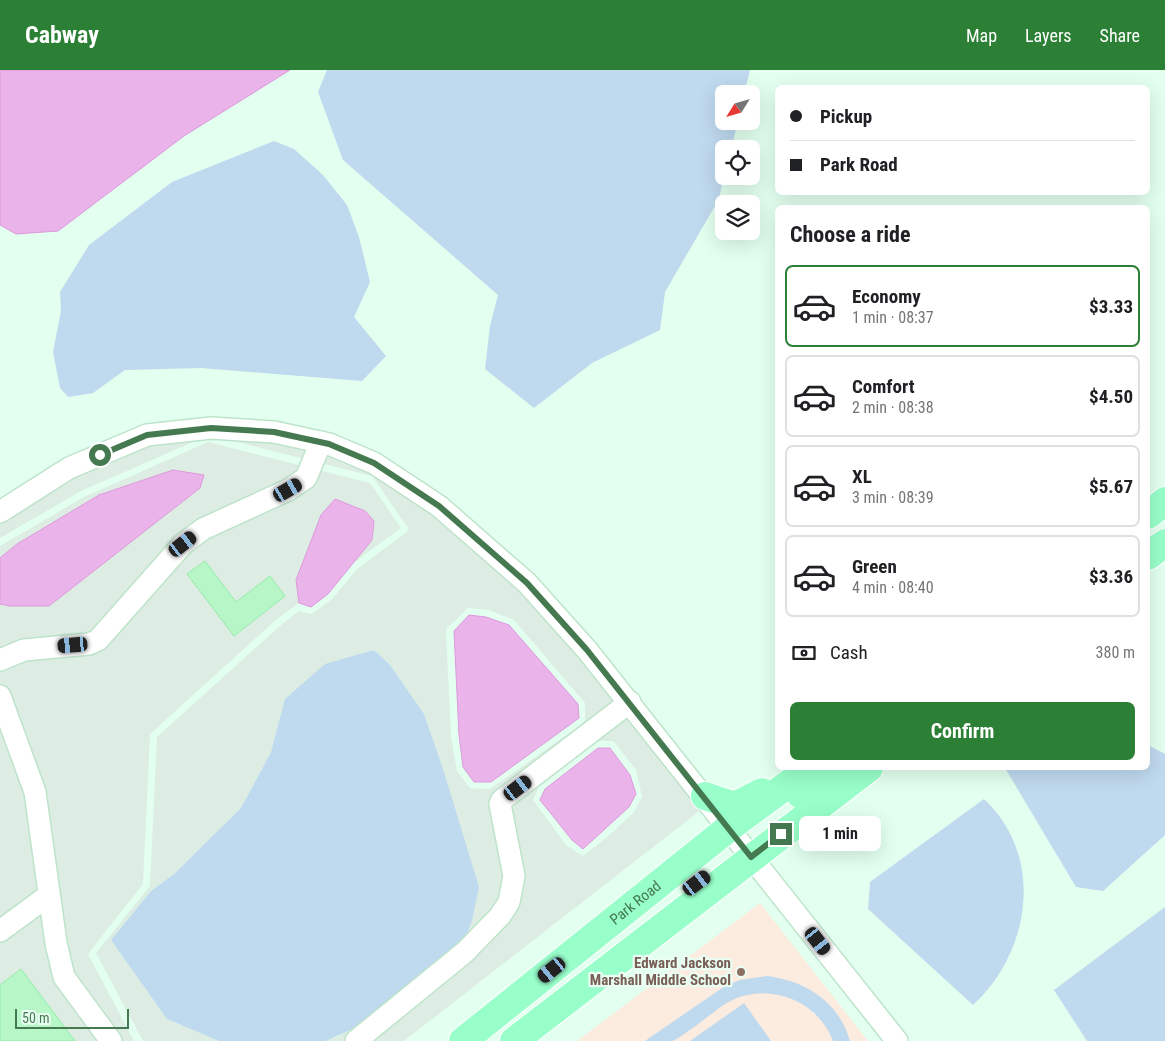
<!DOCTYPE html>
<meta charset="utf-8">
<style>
:root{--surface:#fff;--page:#f2f2f2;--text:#202124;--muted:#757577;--line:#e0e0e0;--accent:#2c8035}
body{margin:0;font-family:"Roboto Condensed",sans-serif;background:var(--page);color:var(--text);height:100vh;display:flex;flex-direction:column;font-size:19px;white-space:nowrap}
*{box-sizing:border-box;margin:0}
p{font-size:16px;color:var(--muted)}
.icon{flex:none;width:28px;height:28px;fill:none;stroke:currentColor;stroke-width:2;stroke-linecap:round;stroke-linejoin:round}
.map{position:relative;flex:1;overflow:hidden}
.side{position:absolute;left:775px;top:135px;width:375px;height:565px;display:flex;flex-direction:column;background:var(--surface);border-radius:8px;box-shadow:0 5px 20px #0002}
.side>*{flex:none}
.hud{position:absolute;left:775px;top:15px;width:375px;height:110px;border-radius:8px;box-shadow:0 5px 20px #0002;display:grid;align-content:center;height:110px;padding:0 15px;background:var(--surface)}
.needle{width:32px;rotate:233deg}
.controls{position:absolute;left:715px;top:15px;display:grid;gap:10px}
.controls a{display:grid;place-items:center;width:45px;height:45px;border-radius:8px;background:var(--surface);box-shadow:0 5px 20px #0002;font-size:25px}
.scale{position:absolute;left:15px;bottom:12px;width:114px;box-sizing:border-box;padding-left:5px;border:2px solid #457950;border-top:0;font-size:14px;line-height:18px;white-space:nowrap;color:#457950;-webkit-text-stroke:4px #eafff4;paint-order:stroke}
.end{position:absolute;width:22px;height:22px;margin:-11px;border:6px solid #457950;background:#fff;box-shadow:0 0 0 2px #fff}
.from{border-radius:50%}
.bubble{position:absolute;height:35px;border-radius:8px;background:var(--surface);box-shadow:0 5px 20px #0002;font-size:16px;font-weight:700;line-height:35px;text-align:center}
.car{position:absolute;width:15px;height:30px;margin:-15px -8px;border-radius:6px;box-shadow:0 0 4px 1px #0007;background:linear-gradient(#222 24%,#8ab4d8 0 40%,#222 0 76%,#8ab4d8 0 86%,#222 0)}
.hud b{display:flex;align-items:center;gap:18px;height:48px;font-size:19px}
.hud b+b{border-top:1px solid var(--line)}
.hud i{width:12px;height:12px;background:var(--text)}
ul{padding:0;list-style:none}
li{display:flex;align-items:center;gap:15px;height:82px;margin:0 10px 8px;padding:0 5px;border:2px solid var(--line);border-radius:8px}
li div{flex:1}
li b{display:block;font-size:19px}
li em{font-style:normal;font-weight:700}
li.current{border-color:var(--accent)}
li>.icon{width:45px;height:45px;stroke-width:1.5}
h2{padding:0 15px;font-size:22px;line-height:60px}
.pay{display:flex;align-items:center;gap:12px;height:55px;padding:0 15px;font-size:19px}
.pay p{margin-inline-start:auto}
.button{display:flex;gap:10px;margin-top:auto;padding:10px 15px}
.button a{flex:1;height:58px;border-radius:8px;background:var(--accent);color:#fff;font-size:20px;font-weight:700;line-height:58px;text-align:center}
header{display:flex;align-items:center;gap:30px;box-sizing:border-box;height:70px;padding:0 25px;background:var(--accent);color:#fff}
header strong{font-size:24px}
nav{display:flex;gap:28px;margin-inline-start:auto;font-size:18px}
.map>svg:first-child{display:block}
.industrial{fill:#ddede3;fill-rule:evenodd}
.education{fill:#fbecdf}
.green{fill:#bfd9ee}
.water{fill:#eab4ea;stroke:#dd99dc}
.building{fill:#b7f7c7;stroke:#95eba9}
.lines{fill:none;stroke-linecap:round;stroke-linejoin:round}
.minor-casing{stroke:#bde4ca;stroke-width:24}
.major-casing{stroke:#fff;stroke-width:30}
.minor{stroke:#fff;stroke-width:21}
.major{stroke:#98ffca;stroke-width:28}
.route{stroke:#457950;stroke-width:6}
.education-dot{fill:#8d6e63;stroke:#eafff4;stroke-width:2}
.labels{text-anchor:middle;stroke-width:4.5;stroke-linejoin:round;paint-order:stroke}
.street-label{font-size:15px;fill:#457950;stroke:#eafff4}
.education-label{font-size:15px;font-weight:bold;fill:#785e54;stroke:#eafff4;text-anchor:end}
</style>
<header>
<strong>Cabway</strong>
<nav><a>Map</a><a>Layers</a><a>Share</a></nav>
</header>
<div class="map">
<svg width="1165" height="971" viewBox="0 0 1165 971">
<rect width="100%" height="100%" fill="#e2ffef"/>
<g class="industrial">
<path d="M 249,357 L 341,374 L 470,460 L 633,620 L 701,716 L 706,736 L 404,971 L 326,971 L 339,966 L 452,735 L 443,699 L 424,645 L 390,595 L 374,580 L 285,629 L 271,682 L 241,738 L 174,804 L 151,821 L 111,870 L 167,949 L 219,971 L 143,971 L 96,883 L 150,816 L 157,667 L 281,555 L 299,541 L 312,544 L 332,529 L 357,499 L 407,462 L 408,458 L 372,406 L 209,365 L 81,421 L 0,468 L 0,445 L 152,366 ZM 468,538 L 489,540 L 514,550 L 585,633 L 585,650 L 582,654 L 490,719 L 470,718 L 457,701 L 451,666 L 446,562 L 447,558 ZM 599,671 L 613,671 L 616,674 L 636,700 L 642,727 L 634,742 L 605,769 L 583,786 L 566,775 L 533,730 L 540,714 L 594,673 Z"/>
<polygon points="208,372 370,413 401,458 277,549 150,664 143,814 88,884 134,971 0,971 0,476 84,427"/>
</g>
<polygon class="education" points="760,833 868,971 577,971"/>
<g class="green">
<polygon points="327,0 750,0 744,24 724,24 724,51 738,51 731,79 724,79 724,106 719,129 665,222 660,260 592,293 534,338 485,299 490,256 498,225 343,90 318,22"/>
<polygon points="274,71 294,79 323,105 347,135 359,167 370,212 354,247 386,286 362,311 201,298 125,300 93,323 68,327 60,318 53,282 61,241 60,222 89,175 172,112"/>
<polygon points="374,580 390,595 424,644 443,699 479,817 472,850 465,870 389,942 326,971 219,971 167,949 111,870 151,821 174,804 241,738 271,682 285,629 325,594"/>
<polygon points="1148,675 1165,684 1165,765 1103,821 1076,817 1005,698 1148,698"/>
<path d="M 984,729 C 1045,786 1031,882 973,935 L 868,839 L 870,812 Z"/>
<polygon points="1165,837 1165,971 1087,971 1054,920"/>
<path d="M 767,906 C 806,911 839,932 850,971 L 833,971 C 817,928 764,910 725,934 C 714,941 682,968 672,971 C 664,971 653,971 645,971 L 725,916 L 740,910 Z"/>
<polygon points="744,933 771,971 690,971"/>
</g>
<g class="water">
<polygon points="0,0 290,0 184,66 58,161 16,164 0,155"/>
<polygon points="173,400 204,405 200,418 49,536 10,536 0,534 0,488 17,474 99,425"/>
<polygon points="335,429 365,441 374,451 372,470 328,524 311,537 299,533 296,510 321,445"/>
<polygon points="469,545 486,547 509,555 578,634 579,648 491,712 474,712 463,697 459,665 454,561"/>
<polygon points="598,678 610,678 630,705 636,724 629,737 583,779 572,770 540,730 545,719"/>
</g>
<g class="building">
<polygon points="205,491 236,532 270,506 285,526 234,566 187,504"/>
<polygon points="21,899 75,971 0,971 0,915"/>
</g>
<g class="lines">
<defs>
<g id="minor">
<polyline points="0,442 69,398 147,365 211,358 274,362 329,374 374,393 439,436 527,513 587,580 897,971"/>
<polyline points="0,590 24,580 89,574 98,570 183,474 203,459 288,420 306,408 321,372"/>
<polyline points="0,626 35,722 56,873 64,907 111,971"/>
<polyline points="0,861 49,825"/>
<polyline points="356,971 465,882 500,846 509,832 514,806 500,734 502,730 630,632"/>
</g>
<g id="major">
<polyline points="1148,445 1165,431"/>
<polyline points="1148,486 1165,473"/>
<polyline points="800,724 833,698"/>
<polyline points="705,726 735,736 762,722"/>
<path id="s1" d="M 463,971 L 730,757 L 810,698"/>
<polyline points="514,971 869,698"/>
</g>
</defs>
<use href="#minor" class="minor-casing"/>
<use href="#major" class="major-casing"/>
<use href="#minor" class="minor"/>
<use href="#major" class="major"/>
</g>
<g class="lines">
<polyline class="route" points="100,385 147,365 211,358 274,362 329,374 374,393 439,436 527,513 587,580 751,787 781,764"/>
</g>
<circle class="education-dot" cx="741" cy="902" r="5"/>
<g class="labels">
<g class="street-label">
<text dy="5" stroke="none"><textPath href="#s1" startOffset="221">Park Road</textPath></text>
</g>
<g class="education-label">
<text x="731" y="898">Edward Jackson<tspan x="731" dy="17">Marshall Middle School</tspan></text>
</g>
</g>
</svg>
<div class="controls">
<a><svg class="needle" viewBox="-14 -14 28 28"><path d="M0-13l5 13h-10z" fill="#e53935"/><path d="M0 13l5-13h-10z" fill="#757577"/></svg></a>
<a><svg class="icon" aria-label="locate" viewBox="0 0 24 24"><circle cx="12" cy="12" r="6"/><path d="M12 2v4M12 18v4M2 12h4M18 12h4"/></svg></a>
<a><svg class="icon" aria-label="layers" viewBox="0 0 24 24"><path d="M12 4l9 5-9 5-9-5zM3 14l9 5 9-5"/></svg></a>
</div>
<div class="scale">50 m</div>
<i class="end from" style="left:100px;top:385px"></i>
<i class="end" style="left:781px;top:764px"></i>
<div class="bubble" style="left:799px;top:746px;width:82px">1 min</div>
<i class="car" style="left:288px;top:420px;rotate:60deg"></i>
<i class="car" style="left:183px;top:474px;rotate:52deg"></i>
<i class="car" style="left:73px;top:575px;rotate:265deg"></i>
<i class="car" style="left:518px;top:718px;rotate:53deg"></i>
<i class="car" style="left:697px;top:813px;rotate:53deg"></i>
<i class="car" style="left:818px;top:871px;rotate:142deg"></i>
<i class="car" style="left:552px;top:900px;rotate:231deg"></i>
<div class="hud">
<b><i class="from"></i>Pickup</b>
<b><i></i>Park Road</b>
</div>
<section class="side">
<h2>Choose a ride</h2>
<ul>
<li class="current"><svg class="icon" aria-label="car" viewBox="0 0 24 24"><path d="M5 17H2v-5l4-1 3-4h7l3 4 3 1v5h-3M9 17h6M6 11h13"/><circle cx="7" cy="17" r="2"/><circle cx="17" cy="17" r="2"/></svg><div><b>Economy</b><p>1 min · 08:37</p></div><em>$3.33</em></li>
<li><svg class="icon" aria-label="car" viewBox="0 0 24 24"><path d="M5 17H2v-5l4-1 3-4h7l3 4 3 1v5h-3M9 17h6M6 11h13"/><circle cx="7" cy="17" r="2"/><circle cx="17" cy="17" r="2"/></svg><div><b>Comfort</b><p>2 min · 08:38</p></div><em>$4.50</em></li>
<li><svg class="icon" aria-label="car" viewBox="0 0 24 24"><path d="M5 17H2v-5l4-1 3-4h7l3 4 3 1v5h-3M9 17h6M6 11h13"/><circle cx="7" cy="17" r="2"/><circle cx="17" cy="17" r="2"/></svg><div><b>XL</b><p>3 min · 08:39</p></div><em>$5.67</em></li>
<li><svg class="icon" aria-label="car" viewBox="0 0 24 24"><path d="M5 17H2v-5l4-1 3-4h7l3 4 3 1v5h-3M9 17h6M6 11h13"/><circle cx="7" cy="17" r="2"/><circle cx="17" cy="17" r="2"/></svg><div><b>Green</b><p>4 min · 08:40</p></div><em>$3.36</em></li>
</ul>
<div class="pay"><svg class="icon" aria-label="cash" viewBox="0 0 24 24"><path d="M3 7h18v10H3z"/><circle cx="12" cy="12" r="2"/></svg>Cash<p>380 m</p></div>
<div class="button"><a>Confirm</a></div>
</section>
</div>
